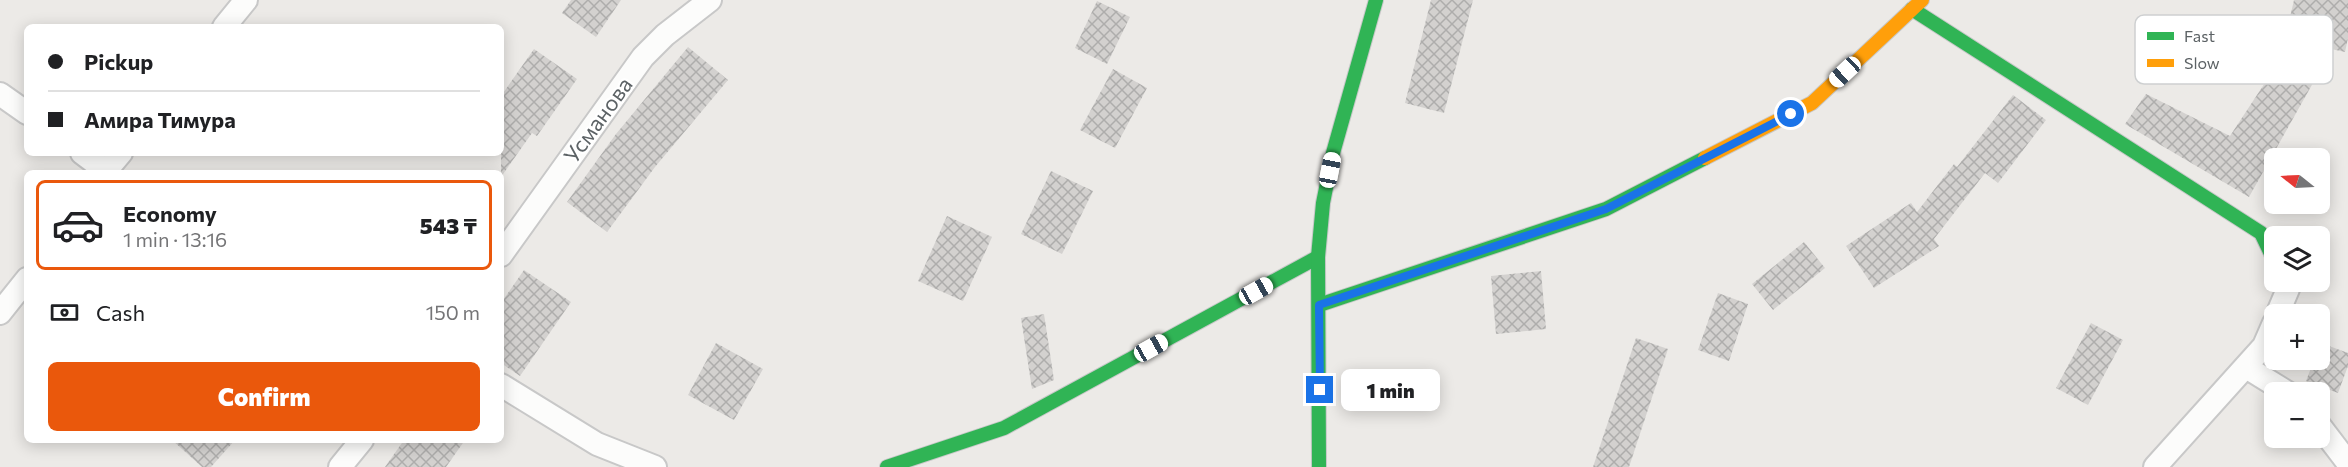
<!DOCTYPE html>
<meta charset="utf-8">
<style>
:root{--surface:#fff;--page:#f2f2f2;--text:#202124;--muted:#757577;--line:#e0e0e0;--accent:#ea580c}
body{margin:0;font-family:Commissioner,sans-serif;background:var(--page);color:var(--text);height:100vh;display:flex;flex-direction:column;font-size:22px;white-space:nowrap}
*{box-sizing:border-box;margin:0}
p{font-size:20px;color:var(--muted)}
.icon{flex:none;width:33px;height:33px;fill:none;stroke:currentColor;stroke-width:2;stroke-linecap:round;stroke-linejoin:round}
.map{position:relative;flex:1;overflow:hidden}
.drawer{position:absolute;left:24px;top:170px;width:480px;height:273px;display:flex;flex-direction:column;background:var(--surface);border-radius:9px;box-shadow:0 3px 15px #0003}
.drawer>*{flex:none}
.guide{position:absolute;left:24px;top:24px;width:480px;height:132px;border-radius:9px;box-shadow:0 3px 15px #0003;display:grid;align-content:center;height:132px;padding:0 24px;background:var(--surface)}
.needle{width:39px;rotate:288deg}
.fabs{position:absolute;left:2264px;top:148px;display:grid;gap:12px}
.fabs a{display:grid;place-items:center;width:66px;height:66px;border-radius:9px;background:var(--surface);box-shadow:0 3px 15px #0003;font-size:30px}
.end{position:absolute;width:27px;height:27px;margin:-14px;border:8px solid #1a73e8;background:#fff;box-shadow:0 0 0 3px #fff}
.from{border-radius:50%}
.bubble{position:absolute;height:42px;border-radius:9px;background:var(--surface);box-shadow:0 3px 15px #0003;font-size:20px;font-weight:800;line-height:42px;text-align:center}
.car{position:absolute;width:18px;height:36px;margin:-18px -9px;border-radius:8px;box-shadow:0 0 4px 2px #0007;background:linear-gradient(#fff 24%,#345 0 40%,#fff 0 76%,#345 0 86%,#fff 0)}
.guide b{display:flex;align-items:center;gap:21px;height:57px;font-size:22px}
.guide b+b{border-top:2px solid var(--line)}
.guide i{width:15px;height:15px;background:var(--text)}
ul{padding:10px 0 0;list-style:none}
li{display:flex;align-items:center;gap:18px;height:90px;margin:0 12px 9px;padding:0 12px;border:3px solid transparent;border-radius:9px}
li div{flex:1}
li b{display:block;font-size:22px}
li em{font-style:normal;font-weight:800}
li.on{border-color:var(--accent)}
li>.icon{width:54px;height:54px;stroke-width:1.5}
.pay{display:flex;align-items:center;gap:15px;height:66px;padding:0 24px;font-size:22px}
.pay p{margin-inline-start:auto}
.action{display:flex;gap:12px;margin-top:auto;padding:12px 24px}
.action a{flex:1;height:69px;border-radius:9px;background:var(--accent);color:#fff;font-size:24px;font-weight:800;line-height:69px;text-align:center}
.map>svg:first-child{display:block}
.building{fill:url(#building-cross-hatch)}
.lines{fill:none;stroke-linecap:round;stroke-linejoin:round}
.street-casing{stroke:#c8c8c8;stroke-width:26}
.fast-casing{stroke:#c7c8c8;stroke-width:16}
.slow-casing{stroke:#c7c8c8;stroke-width:16}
.street{stroke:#fcfcfb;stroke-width:22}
.fast{stroke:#30b455;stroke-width:14}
.slow{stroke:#ff9f0a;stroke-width:14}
.route{stroke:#1a73e8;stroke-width:8}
.labels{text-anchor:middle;stroke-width:4.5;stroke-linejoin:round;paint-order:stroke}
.street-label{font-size:22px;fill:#5c6265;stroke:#fff}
.key{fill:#fff;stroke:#ced0d1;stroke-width:1.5}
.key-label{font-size:16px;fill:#5c6265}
</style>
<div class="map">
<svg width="2348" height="467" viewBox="0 0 2348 467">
<defs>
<pattern id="building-cross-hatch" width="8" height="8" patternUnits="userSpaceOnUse" patternTransform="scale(1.5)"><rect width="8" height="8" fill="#d3d1cf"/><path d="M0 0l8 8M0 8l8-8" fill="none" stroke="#aeadac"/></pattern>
</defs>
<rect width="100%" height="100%" fill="#eceae7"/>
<g class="building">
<polygon points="571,0 621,0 596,37 562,13"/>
<polygon points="1431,0 1473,0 1444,113 1405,103"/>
<polygon points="2294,0 2348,0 2348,38 2345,52 2285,39"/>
<polygon points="1097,1 1130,17 1107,64 1075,48"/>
<polygon points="688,47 728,80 655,167 607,232 567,202 616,134"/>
<polygon points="534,49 577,79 537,136 532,133 501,177 501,96"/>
<polygon points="2278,63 2313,83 2249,197 2125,124 2146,94 2230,136"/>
<polygon points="1113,69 1147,88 1115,148 1080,130"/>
<polygon points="2013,95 2046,120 1998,183 1985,173 1934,239 1939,246 1874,288 1846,246 1911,203 1917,212 1954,164 1957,167"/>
<polygon points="1051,171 1093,191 1062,254 1021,234"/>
<polygon points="947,216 992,237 963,301 918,281"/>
<polygon points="1804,242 1825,268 1773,310 1752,284"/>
<polygon points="524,270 571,302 520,376 501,363 501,303"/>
<polygon points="1541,271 1546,329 1496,334 1491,276"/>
<polygon points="1718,293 1748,304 1729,361 1698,350"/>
<polygon points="1044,314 1054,380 1032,389 1021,318"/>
<polygon points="2091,323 2123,340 2088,405 2056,388"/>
<polygon points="1636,338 1668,349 1629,467 1593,467"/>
<polygon points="716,343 763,369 734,420 688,395"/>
<polygon points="2321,343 2348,353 2348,366 2338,393 2306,381 2314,360 2319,360"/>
<polygon points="172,440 235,440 211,467 202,467"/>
<polygon points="404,440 465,440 446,467 385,467"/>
</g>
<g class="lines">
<defs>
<g id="street">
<polyline points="224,27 246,0"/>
<polyline points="0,94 27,113"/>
<polyline points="82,153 106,171"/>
<polyline points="105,172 121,153"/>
<polyline points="501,255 643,57 665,35 710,0"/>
<polyline points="0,313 27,279"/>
<polyline points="2277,315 2288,289 2285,282"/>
<polyline points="2246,367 2288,393"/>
<polyline points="501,385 597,444 655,467"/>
<polyline points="2319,425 2348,463"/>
<polyline points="340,467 362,440"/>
<polyline points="2155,467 2264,346 2274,323"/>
</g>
<g id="fast">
<polyline points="1912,9 2261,233 2274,260"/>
<polyline points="1319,305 1606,209 1705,158"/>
<polyline points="887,467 1004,428 1318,257"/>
<polyline points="1319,467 1318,257 1323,203 1333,153 1376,0"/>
</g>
<polyline id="slow" points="1705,158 1812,103 1922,0"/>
</defs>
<use href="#street" class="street-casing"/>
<use href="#fast" class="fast-casing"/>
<use href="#slow" class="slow-casing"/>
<use href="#street" class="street"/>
<use href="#fast" class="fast"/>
<use href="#slow" class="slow"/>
</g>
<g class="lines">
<polyline class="route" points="1320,390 1319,305 1606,209 1791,114"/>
</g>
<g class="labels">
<g class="street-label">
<text transform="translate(598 120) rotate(-54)" y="8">Усманова</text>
</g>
</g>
<rect x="2135" y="15" width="198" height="69" rx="9" class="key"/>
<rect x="2147" y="32" width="27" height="8" fill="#30b455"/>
<rect x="2147" y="59" width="27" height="8" fill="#ff9f0a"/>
<g class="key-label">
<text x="2184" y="42">Fast</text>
<text x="2184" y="69">Slow</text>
</g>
</svg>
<div class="fabs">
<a><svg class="needle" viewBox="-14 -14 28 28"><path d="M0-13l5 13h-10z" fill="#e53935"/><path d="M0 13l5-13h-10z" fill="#757577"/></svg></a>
<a><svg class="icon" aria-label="layers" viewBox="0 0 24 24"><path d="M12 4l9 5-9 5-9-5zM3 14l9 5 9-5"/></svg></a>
<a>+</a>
<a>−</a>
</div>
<i class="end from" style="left:1791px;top:114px"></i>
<i class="end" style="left:1320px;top:390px"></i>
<div class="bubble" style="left:1341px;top:369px;width:99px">1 min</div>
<i class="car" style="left:1845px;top:72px;rotate:227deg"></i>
<i class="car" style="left:1330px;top:170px;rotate:11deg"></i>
<i class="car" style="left:1256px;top:291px;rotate:61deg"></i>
<i class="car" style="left:1151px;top:348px;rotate:61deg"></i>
<div class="guide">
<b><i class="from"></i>Pickup</b>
<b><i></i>Амира Тимура</b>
</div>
<section class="drawer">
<ul>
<li class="on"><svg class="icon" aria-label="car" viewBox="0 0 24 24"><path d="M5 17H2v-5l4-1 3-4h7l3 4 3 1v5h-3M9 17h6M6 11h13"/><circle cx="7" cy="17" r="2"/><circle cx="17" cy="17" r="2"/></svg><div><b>Economy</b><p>1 min · 13:16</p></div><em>543 ₸</em></li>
</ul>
<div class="pay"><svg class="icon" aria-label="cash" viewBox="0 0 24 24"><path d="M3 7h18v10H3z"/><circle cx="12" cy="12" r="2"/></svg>Cash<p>150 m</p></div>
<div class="action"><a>Confirm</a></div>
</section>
</div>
